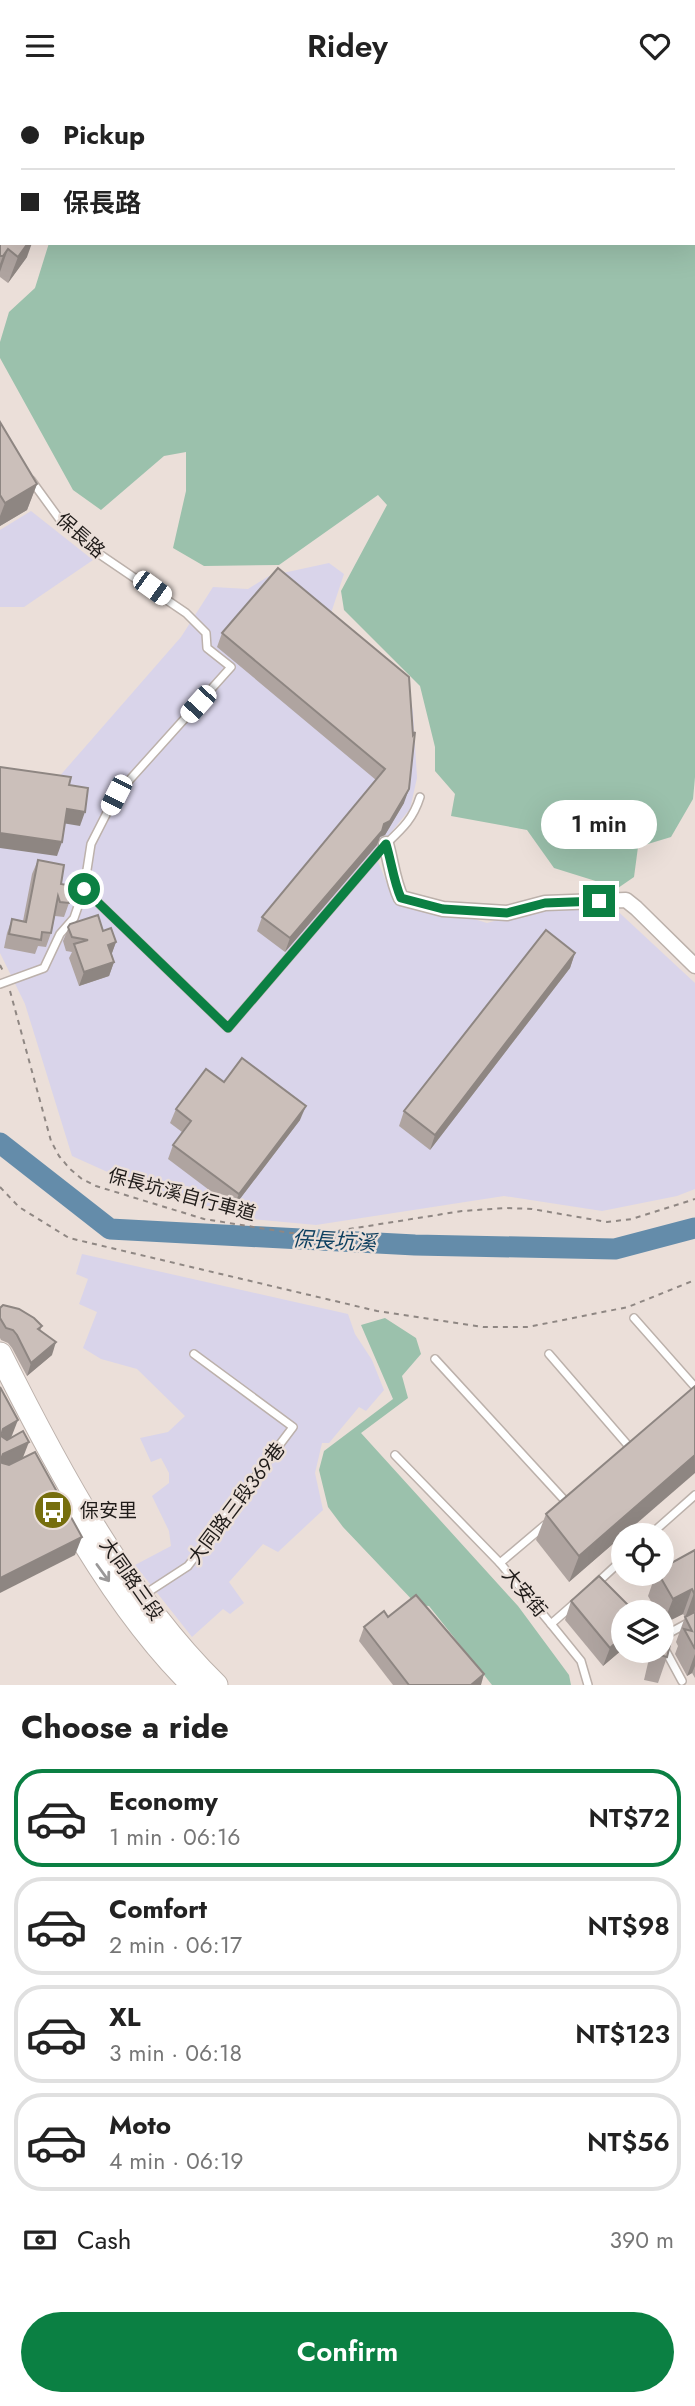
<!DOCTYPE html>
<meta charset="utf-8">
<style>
:root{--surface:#fff;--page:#f6f6f6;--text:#222;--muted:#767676;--line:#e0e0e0;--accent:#0b8043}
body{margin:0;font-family:Jost,"Noto Sans TC",sans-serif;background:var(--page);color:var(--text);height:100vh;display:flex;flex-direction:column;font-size:26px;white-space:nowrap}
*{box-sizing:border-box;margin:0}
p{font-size:23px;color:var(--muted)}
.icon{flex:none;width:38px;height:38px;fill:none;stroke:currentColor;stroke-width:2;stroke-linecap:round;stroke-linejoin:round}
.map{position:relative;height:1594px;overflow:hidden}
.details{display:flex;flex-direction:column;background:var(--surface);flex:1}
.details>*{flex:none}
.banner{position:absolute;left:0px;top:0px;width:696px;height:154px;box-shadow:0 7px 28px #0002;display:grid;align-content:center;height:154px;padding:0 21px;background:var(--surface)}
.buttons{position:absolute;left:611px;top:1432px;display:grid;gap:14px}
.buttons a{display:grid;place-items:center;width:63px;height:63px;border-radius:50%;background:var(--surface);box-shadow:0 7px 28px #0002;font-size:35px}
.end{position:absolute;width:32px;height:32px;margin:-16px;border:9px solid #0b8043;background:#fff;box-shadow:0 0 0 4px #fff}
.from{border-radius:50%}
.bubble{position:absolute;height:49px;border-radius:24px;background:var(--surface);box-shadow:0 7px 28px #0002;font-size:23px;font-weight:600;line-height:49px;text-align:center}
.car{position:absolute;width:21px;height:42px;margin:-21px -10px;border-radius:9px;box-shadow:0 0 5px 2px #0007;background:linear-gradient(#fff 24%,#345 0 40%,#fff 0 76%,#345 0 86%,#fff 0)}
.banner b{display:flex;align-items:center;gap:24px;height:66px;font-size:26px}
.banner b+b{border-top:2px solid var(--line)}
.banner i{width:18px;height:18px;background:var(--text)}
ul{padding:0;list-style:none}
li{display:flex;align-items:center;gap:21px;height:98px;margin:0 14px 10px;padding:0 7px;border:4px solid var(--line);border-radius:28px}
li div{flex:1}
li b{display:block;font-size:26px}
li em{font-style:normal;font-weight:600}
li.on{border-color:var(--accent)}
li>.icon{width:63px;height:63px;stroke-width:1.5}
h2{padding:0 21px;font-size:32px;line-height:84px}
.pay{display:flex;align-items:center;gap:18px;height:77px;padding:0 21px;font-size:26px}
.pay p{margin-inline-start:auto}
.action{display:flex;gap:14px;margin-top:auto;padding:14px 21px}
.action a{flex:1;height:80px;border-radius:42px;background:var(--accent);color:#fff;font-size:28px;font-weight:600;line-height:80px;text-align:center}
header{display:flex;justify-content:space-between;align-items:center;height:91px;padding:0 21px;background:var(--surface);font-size:32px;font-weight:600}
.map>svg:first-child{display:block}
.industrial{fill:#d9d4ea}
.green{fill:#9bc1ac}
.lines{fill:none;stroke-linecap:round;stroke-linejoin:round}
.river{stroke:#648caa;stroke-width:21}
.lane-casing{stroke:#bcb1ab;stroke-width:10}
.street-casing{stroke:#bcb1ab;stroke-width:17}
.primary-casing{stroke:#bcb1ab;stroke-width:25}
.path{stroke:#8f8783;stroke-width:2;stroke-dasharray:5 5;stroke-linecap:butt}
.lane{stroke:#fff;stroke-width:7}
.street{stroke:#fff;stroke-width:14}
.primary{stroke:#fff;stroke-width:23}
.wall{fill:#afa4a0}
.shaded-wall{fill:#8e8682}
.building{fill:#cbbfba;stroke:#8e8682;stroke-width:2}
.oneway{stroke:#9a9898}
.route{stroke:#0b8043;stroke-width:9}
.labels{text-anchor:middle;stroke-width:5;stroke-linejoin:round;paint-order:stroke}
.street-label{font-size:19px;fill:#1f1b19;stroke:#ebdfd9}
.poi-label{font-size:19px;fill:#1f1b19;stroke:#ebdfd9;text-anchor:start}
.water-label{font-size:21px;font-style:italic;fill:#0d3f5f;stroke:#ebdfd9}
</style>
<header><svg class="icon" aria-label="menu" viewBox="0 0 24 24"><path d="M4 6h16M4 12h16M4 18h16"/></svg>Ridey<svg class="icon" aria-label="heart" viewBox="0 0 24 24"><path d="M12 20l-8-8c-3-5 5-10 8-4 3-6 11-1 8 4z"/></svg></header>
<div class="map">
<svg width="695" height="1594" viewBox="0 0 695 1594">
<rect width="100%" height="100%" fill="#ebdfd9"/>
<g class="industrial">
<polygon points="31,420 93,469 24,516 0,516 0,439"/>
<polygon points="329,472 344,483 331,522 408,595 413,621 417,687 410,718 385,749 377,768 394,810 416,817 461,824 487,832 541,817 610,813 695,892 695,1098 677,1105 602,1120 504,1105 316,1134 251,1128 143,1097 72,1065 25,913 0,862 0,687 51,695 181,546 213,496 248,498 269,485"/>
<polygon points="82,1163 348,1223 355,1243 372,1269 384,1299 366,1320 359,1316 329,1352 322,1352 315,1382 323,1419 278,1461 263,1453 229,1491 244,1512 230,1523 223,1518 192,1546 135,1474 171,1455 169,1440 152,1405 169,1392 169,1382 161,1367 151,1371 140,1347 168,1341 185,1325 137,1278 101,1268 83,1257 97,1221 79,1213 88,1188 76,1183"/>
</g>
<g class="green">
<polygon points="152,0 695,0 695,686 693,708 671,746 638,756 634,786 618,797 554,777 527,739 451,725 455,703 435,680 435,656 420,595 344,519 341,500 387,414 378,404 279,474 204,475 173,457 186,400 186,361 164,365 101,419 73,399 0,267 0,251 9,221 35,197 49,152 695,152 695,2 151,2"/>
<polygon points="385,1227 416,1247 421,1263 402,1285 408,1307 361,1342 518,1515 569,1584 571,1594 492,1594 429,1515 417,1514 343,1436 328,1416 319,1379 324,1360 393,1308 361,1234"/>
</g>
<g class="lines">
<polyline class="river" points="0,1052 110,1138 415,1154 615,1158 695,1137"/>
<defs>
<g id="lane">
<polyline points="0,3 3,0"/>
<polyline points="0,47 2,48"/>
<path d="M 84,798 L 228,937 L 386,753 C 403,737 413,728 420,706"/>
<polyline points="0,893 44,877 60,843 74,827 84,798 91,753 116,704 231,576 207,557 206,542 186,522 89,456 63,433 31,389"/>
<polyline points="634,1227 695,1296"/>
<polyline points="549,1263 632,1359"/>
<polyline points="435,1268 568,1413"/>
<polyline points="395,1364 500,1472 551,1533"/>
<polyline points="650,1444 695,1404"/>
<polyline points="500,1472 545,1434"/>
<polyline points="597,1492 623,1468"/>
<polyline points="145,1503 188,1475 293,1336 194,1263"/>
<polyline points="575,1512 551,1533 581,1570 588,1594"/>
<polyline points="662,1546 686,1533 695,1548"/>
<polyline points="662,1553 682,1590"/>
</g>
<g id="street">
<polyline points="0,85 2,87"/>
<path d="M 386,753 C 391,770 393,791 401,807 L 443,818 L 507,822 L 545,812 L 626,809 L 636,817 L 695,875"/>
</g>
<g id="primary">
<path d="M 0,1263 C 57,1377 125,1505 216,1594"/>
<path d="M 66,1421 C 100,1480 144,1546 193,1594"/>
</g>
</defs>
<use href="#lane" class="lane-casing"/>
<use href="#street" class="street-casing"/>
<use href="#primary" class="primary-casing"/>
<g class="path">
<polyline points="0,874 4,882"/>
<polyline points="10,900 51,1050 59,1065 70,1078 82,1088 96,1095 204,1128 291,1142 318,1143 462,1120 506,1117 532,1118 607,1131 632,1128 695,1108"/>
<polyline points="0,1096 19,1116 69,1147 377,1220 483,1236 528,1236 628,1216 695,1189"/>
</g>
<use href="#lane" class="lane"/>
<use href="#street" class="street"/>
<use href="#primary" class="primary"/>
</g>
<g class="wall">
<polygon points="2,11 2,36 0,36 0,16"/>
<polygon points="0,86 2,87 2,152 27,166 8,192 0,186"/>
<polygon points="0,331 37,393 27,419 0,435"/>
<polygon points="278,477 404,712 385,744 380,746 377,754 285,861 257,840 262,826 376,689 217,556 222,542"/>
<polygon points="38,769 61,793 69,812 64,826 55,825 51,842 46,856 38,855 35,863 4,857 7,842 12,828 23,830 32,783"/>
<polygon points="70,833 116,851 111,864 114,871 109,885 79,895 69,867 72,861 66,860 63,850"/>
<polygon points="575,862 570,877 430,1059 399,1035 404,1020"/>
<polygon points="224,991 300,1029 233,1117 168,1068 173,1054 182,1041 170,1032 176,1018"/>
<polygon points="0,1217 42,1235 40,1240 52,1264 27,1285 12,1257 8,1252 1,1249 0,1247"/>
<polygon points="546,1423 623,1444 569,1491 536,1449"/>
<polygon points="695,1459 695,1587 692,1582 687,1585 675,1563 678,1555 676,1551 685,1526 683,1523 665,1532 667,1566 658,1592 644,1589 651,1559 662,1559 663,1532 662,1521 657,1521 648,1505 656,1482 662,1482"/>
<polygon points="571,1510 623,1521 623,1558 603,1575 565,1529"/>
<polygon points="388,1526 481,1594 393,1594 359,1550 364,1536"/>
</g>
<g class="shaded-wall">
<polygon points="28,152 32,152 27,166 8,192 18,166"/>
<polygon points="8,158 0,181 0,173 3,165"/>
<polygon points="37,393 27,419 0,435 0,425 5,412"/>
<polygon points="409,698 404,712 385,744 380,746 377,754 285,861 290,847 384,733"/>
<polygon points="67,718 85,721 80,735 62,732"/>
<polygon points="0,742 62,751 57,765 0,757"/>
<polygon points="116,851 111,865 108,854"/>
<polygon points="575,862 570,877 430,1059 435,1044"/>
<polygon points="114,871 109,885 79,895 84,881"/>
<polygon points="306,1015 300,1029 233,1117 239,1103"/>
<polygon points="56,1251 52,1264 27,1285 31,1272"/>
<polygon points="18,1329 11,1347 0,1354 3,1338"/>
<polygon points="29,1351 22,1369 0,1380 0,1370 3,1363"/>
<polygon points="695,1364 695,1382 569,1491 579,1465"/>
<polygon points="82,1446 75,1464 0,1502 0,1487"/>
<polygon points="692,1498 683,1523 663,1533 673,1508"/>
<polygon points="695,1501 695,1520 685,1527 694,1502"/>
<polygon points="623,1545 623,1558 603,1575 610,1557"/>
<polygon points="695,1563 695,1575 692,1582 687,1585"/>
<polygon points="484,1583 481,1594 471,1594"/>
</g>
<g class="building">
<polygon points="13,0 120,0 121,2 11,2"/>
<polygon points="0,86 2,87 2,109 0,108"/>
<polygon points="0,140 2,140 2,152 28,152 18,166 8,158 3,165 0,165"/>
<polygon points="0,331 37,393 5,412 0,404"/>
<polygon points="278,477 409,586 413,644 415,641 409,698 390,730 384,733 382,740 290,847 262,826 385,678 222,542"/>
<polygon points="0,676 71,686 69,694 88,697 85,721 67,718 62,751 0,742"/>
<polygon points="38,769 64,774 61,793 72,795 69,812 60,811 58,805 51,842 42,841 41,849 9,843 12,828 26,831"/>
<polygon points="98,824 103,840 111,837 116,851 108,854 114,871 84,881 74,853 88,849 72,846 68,836 70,833"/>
<polygon points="546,839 575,862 435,1044 404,1020"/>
<polygon points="242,967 306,1015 239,1103 173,1054 191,1030 176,1018 206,978 224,991"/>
<polygon points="3,1214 19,1218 34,1227 42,1235 38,1238 56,1251 31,1272 17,1244 13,1239 6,1237 0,1227 0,1217"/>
<polygon points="695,1295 695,1364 579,1465 546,1423"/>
<polygon points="0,1296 18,1329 3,1338 1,1345 7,1349 23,1340 29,1351 3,1363 1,1368 2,1372 9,1374 35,1361 82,1446 0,1487"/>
<polygon points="695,1459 695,1501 694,1502 692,1498 673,1508 658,1482 662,1482 662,1477"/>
<polygon points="599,1485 635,1521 623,1521 623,1545 610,1557 571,1510"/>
<polygon points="416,1504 484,1583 471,1594 409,1594 364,1536 384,1520 388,1526"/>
<polygon points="695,1521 695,1558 684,1538 692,1540 685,1526"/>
<polygon points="662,1531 668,1533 673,1542 667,1566 653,1562 654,1559 662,1559"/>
</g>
<defs><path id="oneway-shaft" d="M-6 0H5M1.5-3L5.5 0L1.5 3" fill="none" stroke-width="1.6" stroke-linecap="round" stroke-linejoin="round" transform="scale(1.75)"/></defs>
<use class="oneway" href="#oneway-shaft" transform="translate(103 1482) rotate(54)"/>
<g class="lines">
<path class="route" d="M 84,798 L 228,937 L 386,753 C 391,769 394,792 401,807 L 443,818 L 507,822 L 545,812 L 599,810"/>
</g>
<defs>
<symbol id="bus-disc" viewBox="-11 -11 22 22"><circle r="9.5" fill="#766e0d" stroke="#ebdfd9"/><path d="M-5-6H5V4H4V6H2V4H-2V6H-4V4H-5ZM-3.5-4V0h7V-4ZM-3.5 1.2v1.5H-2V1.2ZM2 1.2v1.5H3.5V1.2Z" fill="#fff"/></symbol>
</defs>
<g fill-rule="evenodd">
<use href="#bus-disc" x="31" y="1397" width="44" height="44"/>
</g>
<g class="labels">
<g class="street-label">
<text transform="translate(81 444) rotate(41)" y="7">保長路</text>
<text transform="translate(182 1103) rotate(15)" y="7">保長坑溪自行車道</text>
<text transform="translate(236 1412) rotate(-53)" y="7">大同路三段369巷</text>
<text transform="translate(132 1488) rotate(55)" y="7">大同路三段</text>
<text transform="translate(525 1501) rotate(50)" y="7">大安街</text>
</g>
<g class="poi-label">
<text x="80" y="1426">保安里</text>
</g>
<g class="water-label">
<text transform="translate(334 1150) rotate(3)" y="7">保長坑溪</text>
</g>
</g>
</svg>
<div class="buttons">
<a><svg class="icon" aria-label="locate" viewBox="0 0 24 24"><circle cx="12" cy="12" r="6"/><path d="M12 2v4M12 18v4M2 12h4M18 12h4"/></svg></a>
<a><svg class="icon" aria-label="layers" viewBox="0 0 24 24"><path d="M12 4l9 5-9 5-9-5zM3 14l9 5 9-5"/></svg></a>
</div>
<i class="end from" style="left:84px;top:798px"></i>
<i class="end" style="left:599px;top:810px"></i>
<div class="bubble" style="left:541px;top:709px;width:116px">1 min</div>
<i class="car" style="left:152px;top:497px;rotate:126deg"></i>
<i class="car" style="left:198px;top:613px;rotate:222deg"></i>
<i class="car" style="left:116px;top:704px;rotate:207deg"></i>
<div class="banner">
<b><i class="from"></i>Pickup</b>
<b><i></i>保長路</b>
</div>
</div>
<section class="details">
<h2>Choose a ride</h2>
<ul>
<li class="on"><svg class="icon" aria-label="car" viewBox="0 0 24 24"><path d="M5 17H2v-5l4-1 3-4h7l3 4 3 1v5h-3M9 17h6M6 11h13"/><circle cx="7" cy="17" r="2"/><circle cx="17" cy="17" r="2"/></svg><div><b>Economy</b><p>1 min · 06:16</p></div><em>NT$72</em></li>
<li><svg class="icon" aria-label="car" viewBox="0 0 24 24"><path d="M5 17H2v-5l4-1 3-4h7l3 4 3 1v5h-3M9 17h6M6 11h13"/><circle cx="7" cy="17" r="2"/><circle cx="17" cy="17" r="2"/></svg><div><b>Comfort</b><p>2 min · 06:17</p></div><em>NT$98</em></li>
<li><svg class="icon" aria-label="car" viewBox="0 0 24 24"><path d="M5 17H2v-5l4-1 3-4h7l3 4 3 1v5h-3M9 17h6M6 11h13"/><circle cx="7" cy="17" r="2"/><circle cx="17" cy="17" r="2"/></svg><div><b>XL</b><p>3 min · 06:18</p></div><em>NT$123</em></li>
<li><svg class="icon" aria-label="car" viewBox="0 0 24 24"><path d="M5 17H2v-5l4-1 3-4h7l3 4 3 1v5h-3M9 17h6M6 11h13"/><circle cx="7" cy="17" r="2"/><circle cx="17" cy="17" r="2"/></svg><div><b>Moto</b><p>4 min · 06:19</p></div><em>NT$56</em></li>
</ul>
<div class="pay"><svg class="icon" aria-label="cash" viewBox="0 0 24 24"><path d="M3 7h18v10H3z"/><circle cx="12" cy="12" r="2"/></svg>Cash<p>390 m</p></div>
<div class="action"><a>Confirm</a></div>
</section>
